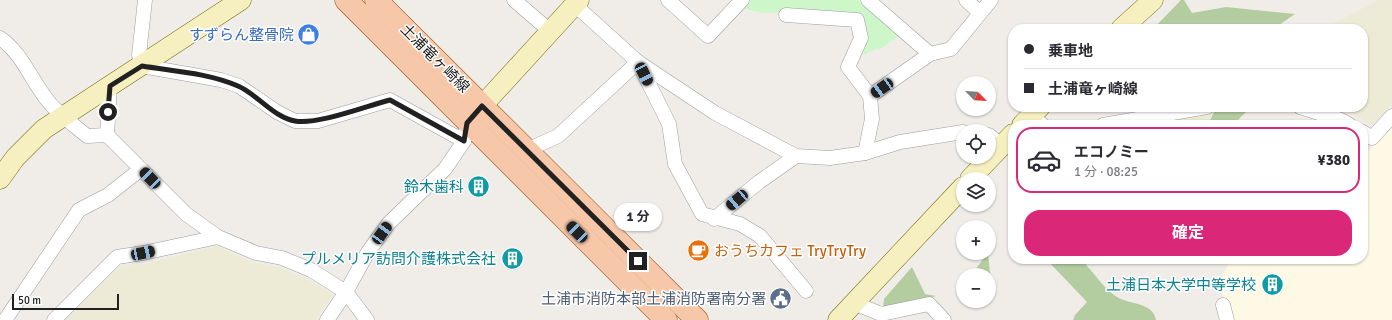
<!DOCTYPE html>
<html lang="ja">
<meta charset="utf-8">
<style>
:root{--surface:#fff;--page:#f2f2f3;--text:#2b2b33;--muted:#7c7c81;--line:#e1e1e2;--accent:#db2777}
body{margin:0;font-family:Signika,"Noto Sans JP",sans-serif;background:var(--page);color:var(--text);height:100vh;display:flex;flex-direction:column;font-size:15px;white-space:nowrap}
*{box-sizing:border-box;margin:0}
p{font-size:13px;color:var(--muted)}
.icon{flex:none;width:22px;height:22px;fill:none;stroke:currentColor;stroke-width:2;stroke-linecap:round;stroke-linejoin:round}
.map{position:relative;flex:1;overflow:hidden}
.details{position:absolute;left:1008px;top:120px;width:360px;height:144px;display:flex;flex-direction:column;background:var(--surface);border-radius:16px;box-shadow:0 1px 3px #0004}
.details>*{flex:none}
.banner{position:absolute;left:1008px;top:24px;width:360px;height:88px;border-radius:16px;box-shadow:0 1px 3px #0004;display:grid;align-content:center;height:88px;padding:0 16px;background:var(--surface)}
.needle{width:26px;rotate:114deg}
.controls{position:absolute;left:956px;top:76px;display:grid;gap:8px}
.controls a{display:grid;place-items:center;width:40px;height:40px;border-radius:50%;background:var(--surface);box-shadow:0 1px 3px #0004;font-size:20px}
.scale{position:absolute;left:12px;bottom:10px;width:107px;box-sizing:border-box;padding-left:4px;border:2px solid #212121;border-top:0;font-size:11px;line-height:14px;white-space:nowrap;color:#212121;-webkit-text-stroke:3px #fff;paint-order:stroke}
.end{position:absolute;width:18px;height:18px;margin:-9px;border:5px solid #212121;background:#fff;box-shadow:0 0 0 2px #fff}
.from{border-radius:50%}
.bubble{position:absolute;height:28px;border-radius:14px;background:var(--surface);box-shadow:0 1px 3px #0004;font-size:13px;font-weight:700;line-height:28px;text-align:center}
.car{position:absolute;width:12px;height:24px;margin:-12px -6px;border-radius:5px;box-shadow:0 0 3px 1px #0007;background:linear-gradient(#222 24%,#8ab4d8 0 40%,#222 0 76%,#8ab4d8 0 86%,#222 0)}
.banner b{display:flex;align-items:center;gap:14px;height:38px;font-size:15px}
.banner b+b{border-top:1px solid var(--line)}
.banner i{width:10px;height:10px;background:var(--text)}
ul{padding:7px 0 0;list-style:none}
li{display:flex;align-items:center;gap:12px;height:66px;margin:0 8px 6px;padding:0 8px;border:2px solid transparent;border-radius:16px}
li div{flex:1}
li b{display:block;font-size:15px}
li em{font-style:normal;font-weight:700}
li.on{border-color:var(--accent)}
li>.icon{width:36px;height:36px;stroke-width:1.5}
.primary-button{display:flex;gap:8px;margin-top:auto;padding:8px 16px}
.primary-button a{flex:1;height:46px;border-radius:16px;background:var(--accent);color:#fff;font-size:16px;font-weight:700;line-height:46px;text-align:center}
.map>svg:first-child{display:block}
.education{fill:#fdf9e4}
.farmland{fill:#edebd5}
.forest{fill:#b4cda0}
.park{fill:#cdf6c9}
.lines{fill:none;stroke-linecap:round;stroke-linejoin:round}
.street-casing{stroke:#9e9e9e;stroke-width:15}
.secondary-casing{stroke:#736d0d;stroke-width:21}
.primary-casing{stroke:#934f0a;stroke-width:23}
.street{stroke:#fff;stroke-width:14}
.secondary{stroke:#f6f0c1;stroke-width:20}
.primary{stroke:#f6c7a8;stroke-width:22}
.route{stroke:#212121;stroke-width:5}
.labels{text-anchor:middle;stroke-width:3;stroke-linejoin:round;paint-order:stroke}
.shop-label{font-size:15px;fill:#366cbe;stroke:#fff;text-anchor:end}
.street-label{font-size:15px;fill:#212121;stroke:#fff}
.culture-label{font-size:15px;fill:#0d838f;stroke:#fff;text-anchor:end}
.food-label{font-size:15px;fill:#c56008;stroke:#fff;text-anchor:start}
.service-label{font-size:15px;fill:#4e5e75;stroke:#fff;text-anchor:end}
</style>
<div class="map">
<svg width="1392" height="320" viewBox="0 0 1392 320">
<rect width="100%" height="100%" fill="#f0ece8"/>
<polygon class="education" points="1392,125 1392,320 1232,320 1218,283 1231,259 1363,259 1363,157"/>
<g class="farmland">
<polygon points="1379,0 1392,0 1392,104 1372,126 1347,110 1338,107 1363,107 1363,29 1323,29"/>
<polygon points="1215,110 1208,125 1153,125 1152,122 1165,121"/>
<polygon points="217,246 253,263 278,267 305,278 333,294 316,320 66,320 122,265 144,264"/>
</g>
<g class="forest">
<polygon points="1181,0 1184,0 1192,13 1226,7 1295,14 1273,29 1153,29"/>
<polygon points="1249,109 1233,125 1208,125 1215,110"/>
<polygon points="988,253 990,273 989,280 989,275 971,275"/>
<path d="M 1046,259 L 1089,259 L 1086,265 C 1096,275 1105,290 1117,297 C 1130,305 1153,302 1156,320 L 1073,320 L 1075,315 L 1087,302 Z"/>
<polygon points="912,267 925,294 936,296 883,309 884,299"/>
</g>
<polygon class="park" points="747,0 858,0 899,36 879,50 878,48 864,55 864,33 858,15 797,12 764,13 740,8"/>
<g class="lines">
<defs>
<g id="street">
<polyline points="145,0 139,55 142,66 221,80 239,86 277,112 295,121 318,121 390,100 464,141"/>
<polyline points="514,0 550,31"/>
<polyline points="668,0 708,36 742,0"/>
<polyline points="868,0 930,54 951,49 991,0"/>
<polyline points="966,0 979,12"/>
<polyline points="575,5 638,62 669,124 675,164 702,214 740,224 760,236 806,291"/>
<polyline points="786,15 857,20 861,38 848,67 870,96 872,119 865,153"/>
<path d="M 0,38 C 22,53 31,80 48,101 C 58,114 74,125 87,136 L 107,135 L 186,214 L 218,237 L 256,253 L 282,258 L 311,270 L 346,292 L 367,320"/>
<polyline points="870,96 930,54"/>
<polyline points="1300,107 1341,120 1350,125"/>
<polyline points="1030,116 1043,125"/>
<polyline points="1103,125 1207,107"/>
<polyline points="1363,132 1372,138 1392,116"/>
<polyline points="107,135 110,86"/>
<polyline points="989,135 1002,146"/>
<polyline points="527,150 558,136 638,62 715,113 796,156 830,158 865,153 900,142 963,132"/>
<polyline points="714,219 759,182 796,156"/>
<polyline points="854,303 881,314 929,304 944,320"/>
<polyline points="1223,305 1227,320"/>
<polyline points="5,320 79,210 108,195 141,169"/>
<polyline points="54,320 117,257 143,253 218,237"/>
<polyline points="327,320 346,292 368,252 389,223 445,169 464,141 465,133"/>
</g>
<g id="secondary">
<polyline points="1121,29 1153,0"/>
<polyline points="471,118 579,0"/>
<polyline points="1022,125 1040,107"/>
<polyline points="0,179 15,158 44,129 241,0"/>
<polyline points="970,179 1013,134"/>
<polyline points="838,320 963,187"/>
</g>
<g id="primary">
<polyline points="346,0 666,320"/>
<polyline points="376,0 697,320"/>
</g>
</defs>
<use href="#street" class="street-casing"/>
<use href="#secondary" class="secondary-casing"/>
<use href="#primary" class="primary-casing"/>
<use href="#street" class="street"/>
<use href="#secondary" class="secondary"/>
<use href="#primary" class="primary"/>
</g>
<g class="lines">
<path class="route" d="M 108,112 L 110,86 L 142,66 C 173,71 208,73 238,86 C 257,94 273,117 295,121 C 318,125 366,106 390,100 L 464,141 L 467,123 L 482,106 L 638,261"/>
</g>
<defs>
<symbol id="shop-disc" viewBox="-11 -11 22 22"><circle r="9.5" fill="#3f7fe0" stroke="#fff"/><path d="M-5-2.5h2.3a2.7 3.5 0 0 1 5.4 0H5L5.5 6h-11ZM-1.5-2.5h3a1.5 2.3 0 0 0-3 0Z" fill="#fff"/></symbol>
<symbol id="building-disc" viewBox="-11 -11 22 22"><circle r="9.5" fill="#0f9aa8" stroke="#fff"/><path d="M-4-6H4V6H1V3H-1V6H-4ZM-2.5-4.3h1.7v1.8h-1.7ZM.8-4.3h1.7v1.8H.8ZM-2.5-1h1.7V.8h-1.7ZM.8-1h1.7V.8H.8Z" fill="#fff"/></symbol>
<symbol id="cafe-disc" viewBox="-11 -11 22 22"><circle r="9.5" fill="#e8710a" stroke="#fff"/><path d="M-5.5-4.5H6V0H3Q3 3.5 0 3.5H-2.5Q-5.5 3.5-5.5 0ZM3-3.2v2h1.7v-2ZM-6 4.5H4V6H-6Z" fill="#fff"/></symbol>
<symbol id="civic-disc" viewBox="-11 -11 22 22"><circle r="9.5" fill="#5c6f8a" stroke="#fff"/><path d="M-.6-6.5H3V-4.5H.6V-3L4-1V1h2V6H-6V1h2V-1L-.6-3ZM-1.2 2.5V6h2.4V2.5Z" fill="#fff"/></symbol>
</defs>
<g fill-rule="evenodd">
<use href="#shop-disc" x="296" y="22" width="25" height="25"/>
<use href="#building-disc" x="466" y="174" width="25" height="25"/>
<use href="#cafe-disc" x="686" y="238" width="25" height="25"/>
<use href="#building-disc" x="500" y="246" width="25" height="25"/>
<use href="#building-disc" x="1260" y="272" width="25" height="25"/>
<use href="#civic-disc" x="768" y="286" width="25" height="25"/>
</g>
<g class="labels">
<g class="shop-label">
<text x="294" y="40">すずらん整骨院</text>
</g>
<g class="street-label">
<text transform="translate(435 58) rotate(45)" y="5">土浦竜ヶ崎線</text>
</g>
<g class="culture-label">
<text x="464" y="192">鈴木歯科</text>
<text x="496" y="264">プルメリア訪問介護株式会社</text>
<text x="1256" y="290">土浦日本大学中等学校</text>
</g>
<g class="food-label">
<text x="714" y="256">おうちカフェ TryTryTry</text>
</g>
<g class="service-label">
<text x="766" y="304">土浦市消防本部土浦消防署南分署</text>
</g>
</g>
</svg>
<div class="controls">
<a><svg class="needle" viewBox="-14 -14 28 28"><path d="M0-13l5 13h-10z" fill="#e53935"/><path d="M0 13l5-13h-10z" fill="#7c7c81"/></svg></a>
<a><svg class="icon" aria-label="locate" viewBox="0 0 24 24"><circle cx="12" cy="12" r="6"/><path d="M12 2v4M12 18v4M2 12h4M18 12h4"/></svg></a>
<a><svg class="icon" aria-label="layers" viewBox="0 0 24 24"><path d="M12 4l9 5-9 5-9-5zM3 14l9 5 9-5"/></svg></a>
<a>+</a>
<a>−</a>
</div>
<div class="scale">50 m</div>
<i class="end from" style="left:108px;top:112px"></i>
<i class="end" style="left:638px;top:261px"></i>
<div class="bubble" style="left:614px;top:203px;width:48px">1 分</div>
<i class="car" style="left:644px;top:74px;rotate:153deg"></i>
<i class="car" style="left:882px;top:88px;rotate:235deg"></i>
<i class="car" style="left:150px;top:178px;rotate:316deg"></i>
<i class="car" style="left:737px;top:200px;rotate:230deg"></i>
<i class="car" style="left:577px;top:232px;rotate:315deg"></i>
<i class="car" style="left:382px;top:233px;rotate:36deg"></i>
<i class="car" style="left:143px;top:253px;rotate:78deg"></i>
<div class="banner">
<b><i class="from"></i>乗車地</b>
<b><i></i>土浦竜ヶ崎線</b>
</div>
<section class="details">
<ul>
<li class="on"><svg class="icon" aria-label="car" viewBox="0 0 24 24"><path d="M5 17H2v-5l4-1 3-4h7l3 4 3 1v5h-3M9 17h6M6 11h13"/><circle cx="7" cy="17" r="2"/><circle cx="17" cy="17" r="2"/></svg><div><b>エコノミー</b><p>1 分 · 08:25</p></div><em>¥380</em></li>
</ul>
<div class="primary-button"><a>確定</a></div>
</section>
</div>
